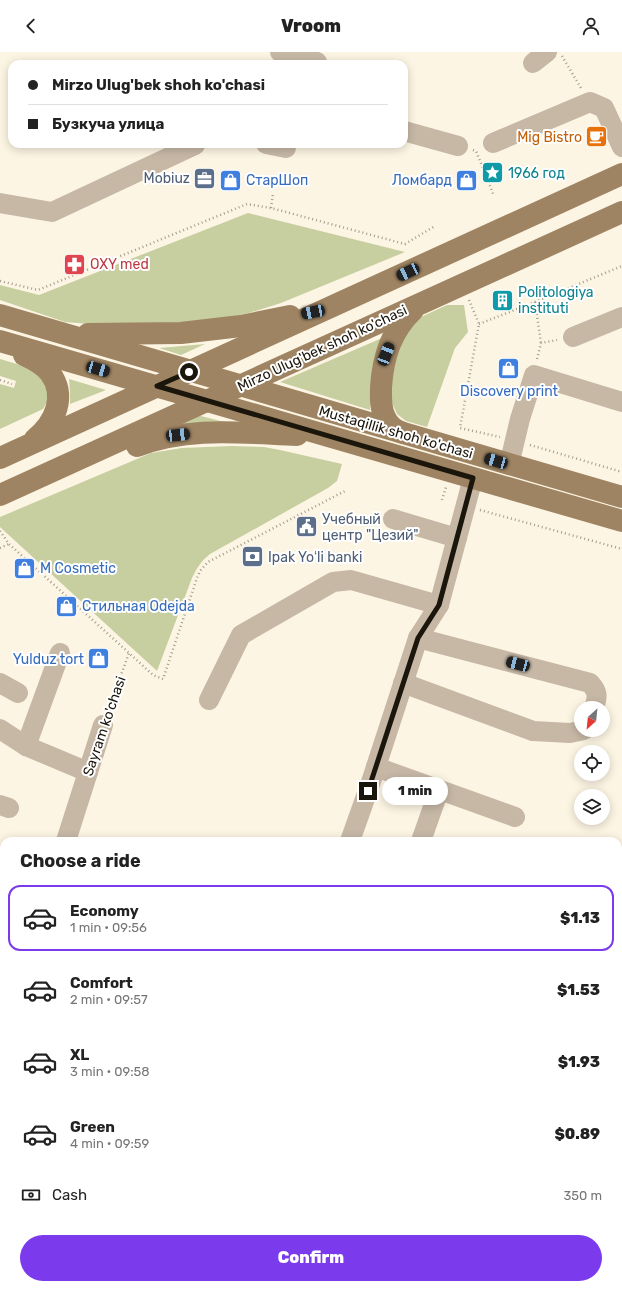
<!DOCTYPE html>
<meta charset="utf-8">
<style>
:root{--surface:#fff;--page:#f2f2f2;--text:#222;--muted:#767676;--line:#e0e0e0;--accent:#7c3aed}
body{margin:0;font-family:Rubik,sans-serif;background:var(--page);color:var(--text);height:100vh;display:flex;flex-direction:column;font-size:15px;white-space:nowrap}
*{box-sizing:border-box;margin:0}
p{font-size:13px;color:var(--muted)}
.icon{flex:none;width:22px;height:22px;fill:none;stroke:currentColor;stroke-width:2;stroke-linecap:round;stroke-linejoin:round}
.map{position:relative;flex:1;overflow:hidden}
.panel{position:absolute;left:0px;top:785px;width:622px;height:452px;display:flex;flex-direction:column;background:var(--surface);border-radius:12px 12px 0 0;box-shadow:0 2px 10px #0003}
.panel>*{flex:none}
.guide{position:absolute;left:8px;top:8px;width:400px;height:88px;border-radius:12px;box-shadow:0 2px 10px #0003;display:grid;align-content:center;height:88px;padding:0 20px;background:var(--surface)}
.needle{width:26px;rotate:207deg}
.tools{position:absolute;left:574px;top:649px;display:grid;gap:8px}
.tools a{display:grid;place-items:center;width:36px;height:36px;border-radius:50%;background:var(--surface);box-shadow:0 2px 10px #0003;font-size:20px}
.end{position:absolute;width:18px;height:18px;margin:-9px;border:5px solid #1b160b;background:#fff;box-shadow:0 0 0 2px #fff}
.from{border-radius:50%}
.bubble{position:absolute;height:28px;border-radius:14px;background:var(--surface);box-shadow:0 2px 10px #0003;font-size:13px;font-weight:800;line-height:28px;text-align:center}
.car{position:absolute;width:12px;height:24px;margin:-12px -6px;border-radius:5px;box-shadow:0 0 3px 1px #0007;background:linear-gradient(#222 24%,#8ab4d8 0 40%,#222 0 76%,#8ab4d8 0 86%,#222 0)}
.guide b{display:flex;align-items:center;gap:14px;height:38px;font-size:15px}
.guide b+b{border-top:1px solid var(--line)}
.guide i{width:10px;height:10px;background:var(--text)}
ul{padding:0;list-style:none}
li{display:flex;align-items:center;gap:12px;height:66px;margin:0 8px 6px;padding:0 12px;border:2px solid transparent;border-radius:12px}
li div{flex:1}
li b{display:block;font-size:15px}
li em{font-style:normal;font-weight:800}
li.selected{border-color:var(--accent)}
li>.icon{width:36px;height:36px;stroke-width:1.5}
h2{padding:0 20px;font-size:18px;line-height:48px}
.pay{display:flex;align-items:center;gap:10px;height:44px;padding:0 20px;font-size:15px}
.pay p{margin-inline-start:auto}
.action{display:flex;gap:8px;margin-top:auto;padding:8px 20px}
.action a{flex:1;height:46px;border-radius:24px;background:var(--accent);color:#fff;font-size:16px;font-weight:800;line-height:46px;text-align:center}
header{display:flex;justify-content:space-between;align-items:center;height:52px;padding:0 20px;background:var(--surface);font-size:18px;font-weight:800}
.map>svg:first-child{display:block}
.built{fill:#fce9c5}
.green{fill:#c7ce9f}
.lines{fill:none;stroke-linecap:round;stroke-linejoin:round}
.path{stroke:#a39c8d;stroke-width:2.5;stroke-dasharray:1 3;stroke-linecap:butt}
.minor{stroke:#c7b8a6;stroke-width:20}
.major{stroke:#9e8462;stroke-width:22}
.route{stroke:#1b160b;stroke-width:5}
.labels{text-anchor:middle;stroke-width:4;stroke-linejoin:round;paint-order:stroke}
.food-label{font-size:14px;fill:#c56008;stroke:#fff;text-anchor:end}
.culture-label{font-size:14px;fill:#0d838f;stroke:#fff;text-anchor:start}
.service-label{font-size:14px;fill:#4e5e75;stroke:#fff;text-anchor:start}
.shop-label{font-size:14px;fill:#366cbe;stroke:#fff;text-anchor:start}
.health-label{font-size:14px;fill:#be3a42;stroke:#fff;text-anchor:start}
.street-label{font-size:14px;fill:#1b160b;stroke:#fff}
</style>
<header><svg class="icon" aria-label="back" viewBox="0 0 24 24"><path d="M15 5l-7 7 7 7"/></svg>Vroom<svg class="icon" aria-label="person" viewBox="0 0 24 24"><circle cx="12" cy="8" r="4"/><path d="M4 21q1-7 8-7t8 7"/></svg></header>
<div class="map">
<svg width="622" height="1237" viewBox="0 0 622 1237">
<rect width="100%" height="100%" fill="#fdf5e3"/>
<g class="built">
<polygon points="0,1163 4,1165 4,1233 48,1233 46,1237 0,1237"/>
<polygon points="622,1183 622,1237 617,1237 613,1233 618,1233 618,1188"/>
</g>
<g class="green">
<polygon points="248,161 405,200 281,251 249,261 216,268 177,272 102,273 65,270 0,248 0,233 39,243"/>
<polygon points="447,253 464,253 468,280 455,296 427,375 406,369 397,362 392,351 390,324 395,306 410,270"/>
<polygon points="382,286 370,342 370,358 280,330"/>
<polygon points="205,292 181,303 159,296"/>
<polygon points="0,307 30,316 38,320 48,340 47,350 43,357 0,377 0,332 14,336 16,329 0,324"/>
<polygon points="69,327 106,338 70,352 70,340"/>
<polygon points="197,363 236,373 166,380"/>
<path d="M 231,394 L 264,395 L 280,398 L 342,412 L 337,429 L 328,436 L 210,502 C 201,509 197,516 192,526 L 157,619 L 0,475 L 0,465 L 151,401 L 182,396 Z"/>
</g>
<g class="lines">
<g class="path">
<polyline points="562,4 581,36"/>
<polyline points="473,98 476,99 494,144"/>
<polyline points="271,156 273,142"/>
<polyline points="0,229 38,238 247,152 271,156 405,192 435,174"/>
<polyline points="469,248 479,272 460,376 500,385"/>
<polyline points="535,250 541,291"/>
<polyline points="479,272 535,250 622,214"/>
<polyline points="537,307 541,291 557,288"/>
<polyline points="0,328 12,332"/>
<polyline points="530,393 622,420"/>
<polyline points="442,448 446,435"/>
<polyline points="480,458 622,497"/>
<polyline points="0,479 9,492 129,601"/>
<polyline points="0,496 9,492"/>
<polyline points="108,659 129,601 153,623 163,627 197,526 200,519 208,510 347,438"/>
</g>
<g class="minor">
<polyline points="280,0 317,10"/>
<polyline points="533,11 547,0"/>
<polyline points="404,79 458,94"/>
<polyline points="493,91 590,50 604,56 622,95"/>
<polyline points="266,92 286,96"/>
<polyline points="0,151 52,160 195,93 195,92"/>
<polyline points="573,285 622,265"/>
<polyline points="509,413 520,367 534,323 622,350"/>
<polyline points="393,467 457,486"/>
<path d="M 418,586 L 590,631 C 598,640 598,644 594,656"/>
<polyline points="0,631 18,641"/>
<polyline points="403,631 533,679 570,681 584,678"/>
<polyline points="209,648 241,583 333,530 351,528 439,553"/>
<polyline points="0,677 26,694 88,720"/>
<polyline points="26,694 60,601"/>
<polyline points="376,715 515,765"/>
<polyline points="0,753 9,756"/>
<polyline points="66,789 103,673"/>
<polyline points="350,789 372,727 418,586 439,553 473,426"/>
<polyline points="421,789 439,738"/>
<polyline points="0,897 4,899"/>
<polyline points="0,995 4,982"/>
<polyline points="618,995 622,999"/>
<polyline points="0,1141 4,1142"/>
<polyline points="618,1159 622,1155"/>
<polyline points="242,1233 253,1237"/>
<polyline points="336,1233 338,1237"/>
<polyline points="602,1233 606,1237"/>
<polyline points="171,1237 172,1233"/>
<polyline points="537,1237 542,1233"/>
</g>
<g class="major">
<polyline points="0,263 622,445"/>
<polyline points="88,282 181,281 241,274 290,264"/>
<polyline points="0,289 622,469"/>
<path d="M 24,303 C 33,307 44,313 50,321 C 67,344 55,371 35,387"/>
<path d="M 403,381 C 395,378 388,373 385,365 C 380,356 381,345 381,335 C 383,305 391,279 413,258"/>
<path d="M 137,394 C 188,374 243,381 297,383"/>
<polyline points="0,406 622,122"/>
<polyline points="0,443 622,160"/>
</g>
</g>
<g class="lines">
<polyline class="route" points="189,320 157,334 473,426 439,553 418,586 368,739"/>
</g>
<defs>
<symbol id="cafe-square" viewBox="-11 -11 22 22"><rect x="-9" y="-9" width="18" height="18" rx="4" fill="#e8710a" stroke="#fff"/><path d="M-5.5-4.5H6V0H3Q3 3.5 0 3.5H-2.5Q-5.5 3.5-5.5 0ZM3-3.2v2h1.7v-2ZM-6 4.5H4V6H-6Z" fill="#fff"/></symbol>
<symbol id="sight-square" viewBox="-11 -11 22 22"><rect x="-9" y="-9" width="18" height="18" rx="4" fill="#0f9aa8" stroke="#fff"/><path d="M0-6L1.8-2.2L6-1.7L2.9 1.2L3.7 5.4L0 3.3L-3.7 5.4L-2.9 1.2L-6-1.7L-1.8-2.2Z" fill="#fff"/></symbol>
<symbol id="office-square" viewBox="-11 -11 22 22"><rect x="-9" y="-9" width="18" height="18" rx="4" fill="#5c6f8a" stroke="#fff"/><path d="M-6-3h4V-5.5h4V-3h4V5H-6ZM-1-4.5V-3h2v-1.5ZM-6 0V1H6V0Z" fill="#fff"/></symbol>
<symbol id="shop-square" viewBox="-11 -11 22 22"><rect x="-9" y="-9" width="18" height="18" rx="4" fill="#3f7fe0" stroke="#fff"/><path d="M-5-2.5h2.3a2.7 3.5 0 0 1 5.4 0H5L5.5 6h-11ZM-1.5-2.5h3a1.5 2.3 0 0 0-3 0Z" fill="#fff"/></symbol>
<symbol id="pharmacy-square" viewBox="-11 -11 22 22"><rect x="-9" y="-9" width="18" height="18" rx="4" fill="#e0444e" stroke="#fff"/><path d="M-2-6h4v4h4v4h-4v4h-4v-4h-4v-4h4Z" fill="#fff"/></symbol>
<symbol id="building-square" viewBox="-11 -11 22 22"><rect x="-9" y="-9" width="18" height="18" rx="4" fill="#0f9aa8" stroke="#fff"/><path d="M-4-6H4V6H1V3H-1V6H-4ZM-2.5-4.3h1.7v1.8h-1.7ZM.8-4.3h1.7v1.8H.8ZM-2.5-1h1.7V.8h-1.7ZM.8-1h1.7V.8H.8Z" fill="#fff"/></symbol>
<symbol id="civic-square" viewBox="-11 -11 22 22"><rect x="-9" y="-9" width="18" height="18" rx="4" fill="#5c6f8a" stroke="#fff"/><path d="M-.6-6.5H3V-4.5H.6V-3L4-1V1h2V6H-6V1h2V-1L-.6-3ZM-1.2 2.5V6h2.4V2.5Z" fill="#fff"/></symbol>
<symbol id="bank-square" viewBox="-11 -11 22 22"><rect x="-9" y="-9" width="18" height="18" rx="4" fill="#5c6f8a" stroke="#fff"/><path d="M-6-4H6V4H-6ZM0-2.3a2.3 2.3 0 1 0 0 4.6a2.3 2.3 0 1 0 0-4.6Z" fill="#fff"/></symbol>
</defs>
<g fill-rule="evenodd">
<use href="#cafe-square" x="584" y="72" width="25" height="25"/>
<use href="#sight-square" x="480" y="108" width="25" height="25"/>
<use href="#office-square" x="192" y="114" width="25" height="25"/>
<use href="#shop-square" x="218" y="116" width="25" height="25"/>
<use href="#shop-square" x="454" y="116" width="25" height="25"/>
<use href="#pharmacy-square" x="62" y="200" width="25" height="25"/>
<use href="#building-square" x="490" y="236" width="25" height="25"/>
<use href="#shop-square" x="496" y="304" width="25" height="25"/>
<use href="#civic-square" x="294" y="462" width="25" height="25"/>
<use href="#bank-square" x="240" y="492" width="25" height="25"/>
<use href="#shop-square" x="12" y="504" width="25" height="25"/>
<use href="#shop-square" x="54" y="542" width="25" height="25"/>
<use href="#shop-square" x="86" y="594" width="25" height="25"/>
</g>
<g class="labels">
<g class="food-label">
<text x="582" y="90">Mig Bistro</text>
</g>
<g class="culture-label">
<text x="508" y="126">1966 год</text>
<text x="518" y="245">Politologiya<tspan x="518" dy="16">instituti</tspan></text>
</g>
<g class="service-label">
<text x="190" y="131" text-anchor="end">Mobiuz</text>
<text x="322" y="472">Учебный<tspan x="322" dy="16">центр "Цезий"</tspan></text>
<text x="268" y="510">Ipak Yoʻli banki</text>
</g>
<g class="shop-label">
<text x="246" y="133">СтарШоп</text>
<text x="452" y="133" text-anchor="end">Ломбард</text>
<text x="509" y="344" text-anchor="middle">Discovery print</text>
<text x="40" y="521">M Cosmetic</text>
<text x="82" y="559">Стильная Odejda</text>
<text x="84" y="612" text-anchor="end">Yulduz tort</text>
</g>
<g class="health-label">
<text x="90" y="217">OXY med</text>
</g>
<g class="street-label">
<text transform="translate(322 296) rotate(-25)" y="5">Mirzo Ulug'bek shoh ko'chasi</text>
<text transform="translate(396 380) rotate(16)" y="5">Mustaqillik shoh ko'chasi</text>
<text transform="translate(104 674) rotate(-71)" y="5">Sayram ko'chasi</text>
</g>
</g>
</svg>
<div class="tools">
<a><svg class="needle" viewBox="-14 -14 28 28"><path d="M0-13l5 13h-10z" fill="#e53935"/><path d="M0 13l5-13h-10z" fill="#767676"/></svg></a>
<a><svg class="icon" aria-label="locate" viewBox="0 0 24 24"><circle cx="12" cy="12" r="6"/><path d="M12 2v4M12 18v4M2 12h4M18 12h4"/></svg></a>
<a><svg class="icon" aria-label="layers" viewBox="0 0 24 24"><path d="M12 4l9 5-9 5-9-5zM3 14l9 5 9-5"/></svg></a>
</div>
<i class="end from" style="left:189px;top:320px"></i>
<i class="end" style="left:368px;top:739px"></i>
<div class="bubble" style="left:382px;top:725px;width:66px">1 min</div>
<i class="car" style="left:408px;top:220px;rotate:245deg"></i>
<i class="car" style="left:313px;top:260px;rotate:259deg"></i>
<i class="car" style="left:386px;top:302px;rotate:21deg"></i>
<i class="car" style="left:98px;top:317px;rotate:106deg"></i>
<i class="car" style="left:178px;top:383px;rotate:84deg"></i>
<i class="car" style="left:496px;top:409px;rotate:286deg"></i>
<i class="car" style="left:518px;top:612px;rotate:285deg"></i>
<div class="guide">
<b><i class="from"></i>Mirzo Ulug'bek shoh ko'chasi</b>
<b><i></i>Бузкуча улица</b>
</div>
<section class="panel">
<h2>Choose a ride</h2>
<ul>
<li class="selected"><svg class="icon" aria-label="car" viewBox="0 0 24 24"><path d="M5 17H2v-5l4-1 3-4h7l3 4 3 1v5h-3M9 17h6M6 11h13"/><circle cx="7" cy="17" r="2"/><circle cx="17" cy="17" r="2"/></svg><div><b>Economy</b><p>1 min · 09:56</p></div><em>$1.13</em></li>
<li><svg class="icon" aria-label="car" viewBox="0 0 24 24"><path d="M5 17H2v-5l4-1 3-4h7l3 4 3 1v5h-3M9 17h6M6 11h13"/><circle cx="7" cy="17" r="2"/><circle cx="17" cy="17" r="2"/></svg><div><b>Comfort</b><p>2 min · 09:57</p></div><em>$1.53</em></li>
<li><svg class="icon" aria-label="car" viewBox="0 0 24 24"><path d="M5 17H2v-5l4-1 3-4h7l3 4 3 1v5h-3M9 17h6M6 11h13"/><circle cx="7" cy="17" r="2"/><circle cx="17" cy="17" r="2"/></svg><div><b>XL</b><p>3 min · 09:58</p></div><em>$1.93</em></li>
<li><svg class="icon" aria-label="car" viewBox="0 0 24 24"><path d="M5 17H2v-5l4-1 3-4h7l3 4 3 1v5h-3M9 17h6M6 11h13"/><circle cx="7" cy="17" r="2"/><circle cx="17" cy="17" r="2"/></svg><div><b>Green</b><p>4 min · 09:59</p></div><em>$0.89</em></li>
</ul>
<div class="pay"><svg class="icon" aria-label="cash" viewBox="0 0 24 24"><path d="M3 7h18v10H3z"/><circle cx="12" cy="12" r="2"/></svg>Cash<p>350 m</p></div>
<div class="action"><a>Confirm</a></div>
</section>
</div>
